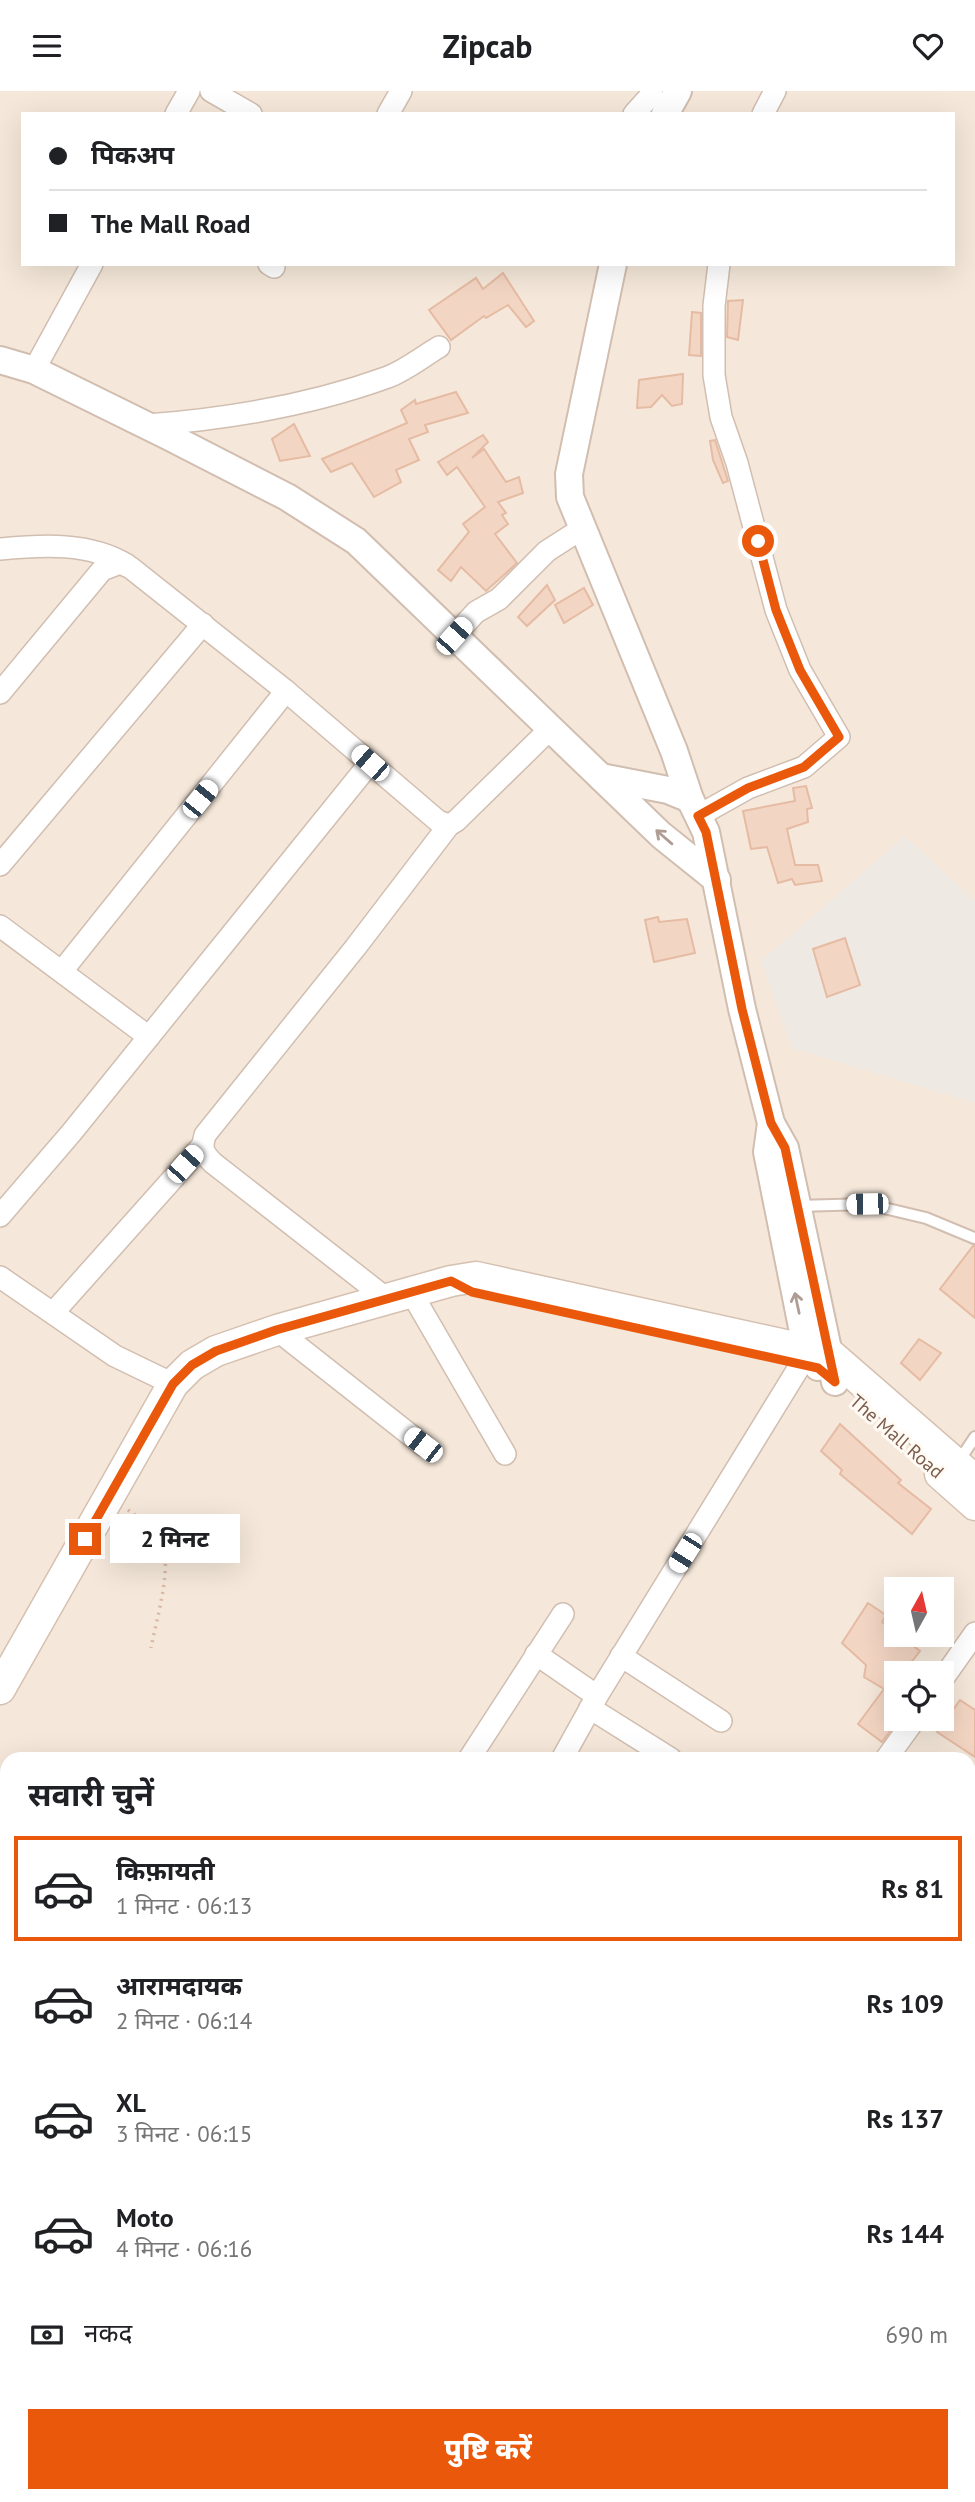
<!DOCTYPE html>
<html lang="hi">
<meta charset="utf-8">
<style>
:root{--surface:#fff;--page:#f6f6f6;--text:#202124;--muted:#757577;--line:#e0e0e0;--accent:#ea580c}
body{margin:0;font-family:"PT Sans","Noto Sans Devanagari",sans-serif;background:var(--page);color:var(--text);height:100vh;display:flex;flex-direction:column;font-size:26px;white-space:nowrap}
*{box-sizing:border-box;margin:0}
p{font-size:23px;color:var(--muted)}
.icon{flex:none;width:38px;height:38px;fill:none;stroke:currentColor;stroke-width:2;stroke-linecap:round;stroke-linejoin:round}
.map{position:relative;flex:1;overflow:hidden}
.sheet{position:absolute;left:0px;top:1661px;width:976px;height:751px;display:flex;flex-direction:column;background:var(--surface);border-radius:21px 21px 0 0;box-shadow:0 7px 28px #0002}
.sheet>*{flex:none}
.hud{position:absolute;left:21px;top:21px;width:934px;height:154px;border-radius:0px;box-shadow:0 7px 28px #0002;display:grid;align-content:center;height:154px;padding:0 28px;background:var(--surface)}
.needle{width:46px;rotate:8deg}
.controls{position:absolute;left:884px;top:1486px;display:grid;gap:14px}
.controls a{display:grid;place-items:center;width:70px;height:70px;border-radius:0px;background:var(--surface);box-shadow:0 7px 28px #0002;font-size:35px}
.end{position:absolute;width:32px;height:32px;margin:-16px;border:9px solid #ea580c;background:#fff;box-shadow:0 0 0 4px #fff}
.from{border-radius:50%}
.bubble{position:absolute;height:49px;border-radius:0px;background:var(--surface);box-shadow:0 7px 28px #0002;font-size:23px;font-weight:800;line-height:49px;text-align:center}
.car{position:absolute;width:21px;height:42px;margin:-21px -10px;border-radius:9px;box-shadow:0 0 5px 2px #0007;background:linear-gradient(#fff 24%,#345 0 40%,#fff 0 76%,#345 0 86%,#fff 0)}
.hud b{display:flex;align-items:center;gap:24px;height:66px;font-size:26px}
.hud b+b{border-top:2px solid var(--line)}
.hud i{width:18px;height:18px;background:var(--text)}
ul{padding:0;list-style:none}
li{display:flex;align-items:center;gap:21px;height:105px;margin:0 14px 10px;padding:0 14px;border:4px solid transparent;border-radius:0px}
li div{flex:1}
li b{display:block;font-size:26px}
li em{font-style:normal;font-weight:800}
li.selected{border-color:var(--accent)}
li>.icon{width:63px;height:63px;stroke-width:1.5}
h2{padding:0 28px;font-size:32px;line-height:84px}
.pay{display:flex;align-items:center;gap:18px;height:77px;padding:0 28px;font-size:26px}
.pay p{margin-inline-start:auto}
.button{display:flex;gap:14px;margin-top:auto;padding:14px 28px}
.button a{flex:1;height:80px;border-radius:0px;background:var(--accent);color:#fff;font-size:28px;font-weight:800;line-height:80px;text-align:center}
header{display:flex;justify-content:space-between;align-items:center;height:91px;padding:0 28px;background:var(--surface);font-size:32px;font-weight:800}
.map>svg:first-child{display:block}
.residential{fill:#f5e8da;fill-rule:evenodd}
.industrial{fill:#efe9e4}
.building{fill:#f3d5c3;stroke:#e6bba3;stroke-width:2}
.lines{fill:none;stroke-linecap:round;stroke-linejoin:round}
.service-casing{stroke:#d1beb0;stroke-width:14}
.minor-casing{stroke:#d1beb0;stroke-width:24}
.tertiary-casing{stroke:#d1beb0;stroke-width:30}
.secondary-casing{stroke:#d6c0b0;stroke-width:33}
.path{stroke:#d9b8a5;stroke-width:3.5;stroke-dasharray:2 5;stroke-linecap:butt}
.service{stroke:#fff;stroke-width:10}
.minor{stroke:#fff;stroke-width:21}
.tertiary{stroke:#fff;stroke-width:26}
.secondary{stroke:#fff;stroke-width:30}
.oneway{stroke:#af9d94}
.route{stroke:#ea580c;stroke-width:9}
.labels{text-anchor:middle;stroke-width:6;stroke-linejoin:round;paint-order:stroke}
.street-label{font-size:19px;fill:#7a5c4d;stroke:#fffaf3}
</style>
<header><svg class="icon" aria-label="menu" viewBox="0 0 24 24"><path d="M4 6h16M4 12h16M4 18h16"/></svg>Zipcab<svg class="icon" aria-label="heart" viewBox="0 0 24 24"><path d="M12 20l-8-8c-3-5 5-10 8-4 3-6 11-1 8 4z"/></svg></header>
<div class="map">
<svg width="975" height="2411" viewBox="0 0 975 2411">
<rect width="100%" height="100%" fill="#fdf6ec"/>
<path class="residential" d="M 0,0 L 975,0 L 975,2411 L 0,2411 ZM 23,23 L 954,23 L 954,173 L 23,173 ZM 896,1498 L 942,1498 L 942,1544 L 896,1544 ZM 896,1582 L 942,1582 L 942,1628 L 896,1628 ZM 7,1668 L 970,1668 L 970,2404 L 7,2404 Z"/>
<polygon class="industrial" points="905,745 975,810 975,1012 792,957 761,870"/>
<g class="building">
<polygon points="503,182 534,230 526,236 508,214 486,227 484,225 451,249 429,219 476,187 483,198"/>
<polygon points="743,209 738,249 727,246 728,210"/>
<polygon points="692,221 701,222 701,265 689,264"/>
<polygon points="683,283 682,313 672,315 662,304 651,316 637,317 639,289"/>
<polygon points="456,301 468,322 425,334 428,341 409,348 419,369 396,379 401,391 374,406 352,372 331,381 322,368 407,332 401,319 415,309 416,313"/>
<polygon points="294,333 310,365 280,370 272,348"/>
<polygon points="483,344 488,351 472,367 484,358 506,391 519,386 523,402 498,411 506,422 502,424 508,433 495,443 517,472 486,500 461,476 451,490 438,479 469,441 463,433 485,416 457,376 447,384 438,371"/>
<polygon points="715,349 728,390 723,392 713,369 710,350"/>
<polygon points="547,494 555,509 527,535 518,526"/>
<polygon points="584,497 593,514 564,532 555,514"/>
<polygon points="806,695 812,717 807,718 808,731 787,738 795,774 818,774 822,790 795,794 792,788 778,792 767,756 751,758 743,720 795,710 793,697"/>
<polygon points="658,826 659,831 687,828 695,862 654,871 645,829"/>
<polygon points="845,847 860,894 827,906 813,858"/>
<polygon points="973,1155 975,1155 975,1227 940,1198"/>
<polygon points="919,1248 941,1262 920,1289 901,1272"/>
<polygon points="840,1333 901,1389 898,1392 931,1418 912,1443 840,1383 842,1379 821,1360"/>
<polygon points="868,1512 886,1524 882,1531 920,1560 903,1582 896,1582 896,1628 899,1628 882,1651 858,1633 884,1598 864,1586 866,1574 842,1552"/>
<polygon points="960,1609 975,1619 975,1666 937,1641"/>
</g>
<g class="lines">
<defs>
<g id="service">
<polyline points="798,1115 867,1113 926,1127 974,1147"/>
<polyline points="957,1373 975,1346"/>
</g>
<g id="minor">
<polyline points="211,0 251,23"/>
<polyline points="176,23 189,0"/>
<polyline points="388,23 401,0"/>
<polyline points="634,23 652,3"/>
<polyline points="763,23 775,0"/>
<polyline points="269,173 274,176"/>
<polyline points="34,279 92,173"/>
<path d="M 147,334 C 228,328 311,314 388,286 C 406,279 422,266 439,256"/>
<path d="M 0,458 C 42,454 90,451 127,474"/>
<polyline points="454,545 476,521 499,508 547,460 583,437"/>
<polyline points="0,602 102,479 120,472 131,477 286,600 438,730 449,734 456,730 550,638"/>
<polyline points="698,725 748,697 804,676 839,646 800,579 776,519 737,372 721,326 714,284 714,215 719,173"/>
<polyline points="0,774 203,533"/>
<polyline points="0,835 149,946"/>
<polyline points="62,880 286,600"/>
<polyline points="0,1125 72,1041 370,672"/>
<polyline points="0,1186 115,1265 173,1293"/>
<polyline points="411,1201 505,1363"/>
<path d="M 387,1208 L 213,1072 C 203,1062 201,1058 205,1044 L 355,857 L 449,734"/>
<polyline points="53,1222 202,1055"/>
<polyline points="277,1239 423,1354"/>
<polyline points="536,1563 597,1605"/>
<polyline points="621,1565 721,1630"/>
<polyline points="942,1589 975,1542"/>
<polyline points="590,1617 671,1668"/>
<polyline points="469,1668 563,1523"/>
<polyline points="562,1668 597,1605 801,1273"/>
<polyline points="886,1668 915,1628"/>
<polyline points="0,2016 7,2019"/>
<polyline points="0,2086 7,2077"/>
<polyline points="970,2132 975,2121"/>
<polyline points="0,2201 7,2209"/>
<polyline points="970,2207 975,2210"/>
<polyline points="970,2341 975,2340"/>
<polyline points="241,2404 253,2411"/>
<polyline points="397,2404 399,2411"/>
<polyline points="484,2411 487,2404"/>
<polyline points="714,2411 733,2404"/>
</g>
<g id="tertiary">
<polyline points="665,23 678,0"/>
<polyline points="613,173 569,383 570,406 674,660 690,708 706,741 742,918 771,1032 785,1057 835,1291"/>
<polyline points="0,269 34,279 168,345 287,406 356,450 661,744 717,789"/>
<polyline points="601,686 668,699 690,708"/>
<polyline points="771,1032 767,1061 802,1236 818,1276"/>
<polyline points="0,1913 7,1913"/>
<polyline points="970,2091 975,2095"/>
</g>
<g id="secondary">
<polyline points="940,1383 975,1414"/>
<polyline points="0,1598 173,1293 192,1274 216,1260 277,1239 451,1190 476,1186 831,1264 975,1389"/>
</g>
</defs>
<use href="#service" class="service-casing"/>
<use href="#minor" class="minor-casing"/>
<use href="#tertiary" class="tertiary-casing"/>
<use href="#secondary" class="secondary-casing"/>
<path class="path" d="M 128,1419 C 137,1426 151,1433 158,1443 C 176,1467 156,1529 151,1557"/>
<use href="#service" class="service"/>
<use href="#minor" class="minor"/>
<use href="#tertiary" class="tertiary"/>
<use href="#secondary" class="secondary"/>
</g>
<defs><path id="oneway-shaft" d="M-6 0H5M1.5-3L5.5 0L1.5 3" fill="none" stroke-width="1.6" stroke-linecap="round" stroke-linejoin="round" transform="scale(1.75)"/></defs>
<g class="oneway">
<use href="#oneway-shaft" transform="translate(664 746) rotate(-139)"/>
<use href="#oneway-shaft" transform="translate(797 1212) rotate(-102)"/>
</g>
<g class="lines">
<polyline class="route" points="85,1448 173,1293 192,1274 216,1260 276,1239 451,1190 472,1201 818,1277 835,1291 785,1057 771,1032 742,918 706,741 698,725 748,697 804,676 839,646 800,579 776,519 758,450"/>
</g>
<g class="labels">
<g class="street-label">
<text transform="translate(897 1345) rotate(41)" y="7">The Mall Road</text>
</g>
</g>
</svg>
<div class="controls">
<a><svg class="needle" viewBox="-14 -14 28 28"><path d="M0-13l5 13h-10z" fill="#e53935"/><path d="M0 13l5-13h-10z" fill="#757577"/></svg></a>
<a><svg class="icon" aria-label="locate" viewBox="0 0 24 24"><circle cx="12" cy="12" r="6"/><path d="M12 2v4M12 18v4M2 12h4M18 12h4"/></svg></a>
</div>
<i class="end from" style="left:758px;top:450px"></i>
<i class="end" style="left:85px;top:1448px"></i>
<div class="bubble" style="left:110px;top:1423px;width:130px">2 मिनट</div>
<i class="car" style="left:454px;top:545px;rotate:42deg"></i>
<i class="car" style="left:370px;top:672px;rotate:311deg"></i>
<i class="car" style="left:200px;top:708px;rotate:39deg"></i>
<i class="car" style="left:185px;top:1073px;rotate:42deg"></i>
<i class="car" style="left:867px;top:1113px;rotate:269deg"></i>
<i class="car" style="left:423px;top:1354px;rotate:308deg"></i>
<i class="car" style="left:685px;top:1462px;rotate:212deg"></i>
<div class="hud">
<b><i class="from"></i>पिकअप</b>
<b><i></i>The Mall Road</b>
</div>
<section class="sheet">
<h2>सवारी चुनें</h2>
<ul>
<li class="selected"><svg class="icon" aria-label="car" viewBox="0 0 24 24"><path d="M5 17H2v-5l4-1 3-4h7l3 4 3 1v5h-3M9 17h6M6 11h13"/><circle cx="7" cy="17" r="2"/><circle cx="17" cy="17" r="2"/></svg><div><b>किफ़ायती</b><p>1 मिनट · 06:13</p></div><em>Rs 81</em></li>
<li><svg class="icon" aria-label="car" viewBox="0 0 24 24"><path d="M5 17H2v-5l4-1 3-4h7l3 4 3 1v5h-3M9 17h6M6 11h13"/><circle cx="7" cy="17" r="2"/><circle cx="17" cy="17" r="2"/></svg><div><b>आरामदायक</b><p>2 मिनट · 06:14</p></div><em>Rs 109</em></li>
<li><svg class="icon" aria-label="car" viewBox="0 0 24 24"><path d="M5 17H2v-5l4-1 3-4h7l3 4 3 1v5h-3M9 17h6M6 11h13"/><circle cx="7" cy="17" r="2"/><circle cx="17" cy="17" r="2"/></svg><div><b>XL</b><p>3 मिनट · 06:15</p></div><em>Rs 137</em></li>
<li><svg class="icon" aria-label="car" viewBox="0 0 24 24"><path d="M5 17H2v-5l4-1 3-4h7l3 4 3 1v5h-3M9 17h6M6 11h13"/><circle cx="7" cy="17" r="2"/><circle cx="17" cy="17" r="2"/></svg><div><b>Moto</b><p>4 मिनट · 06:16</p></div><em>Rs 144</em></li>
</ul>
<div class="pay"><svg class="icon" aria-label="cash" viewBox="0 0 24 24"><path d="M3 7h18v10H3z"/><circle cx="12" cy="12" r="2"/></svg>नकद<p>690 m</p></div>
<div class="button"><a>पुष्टि करें</a></div>
</section>
</div>
